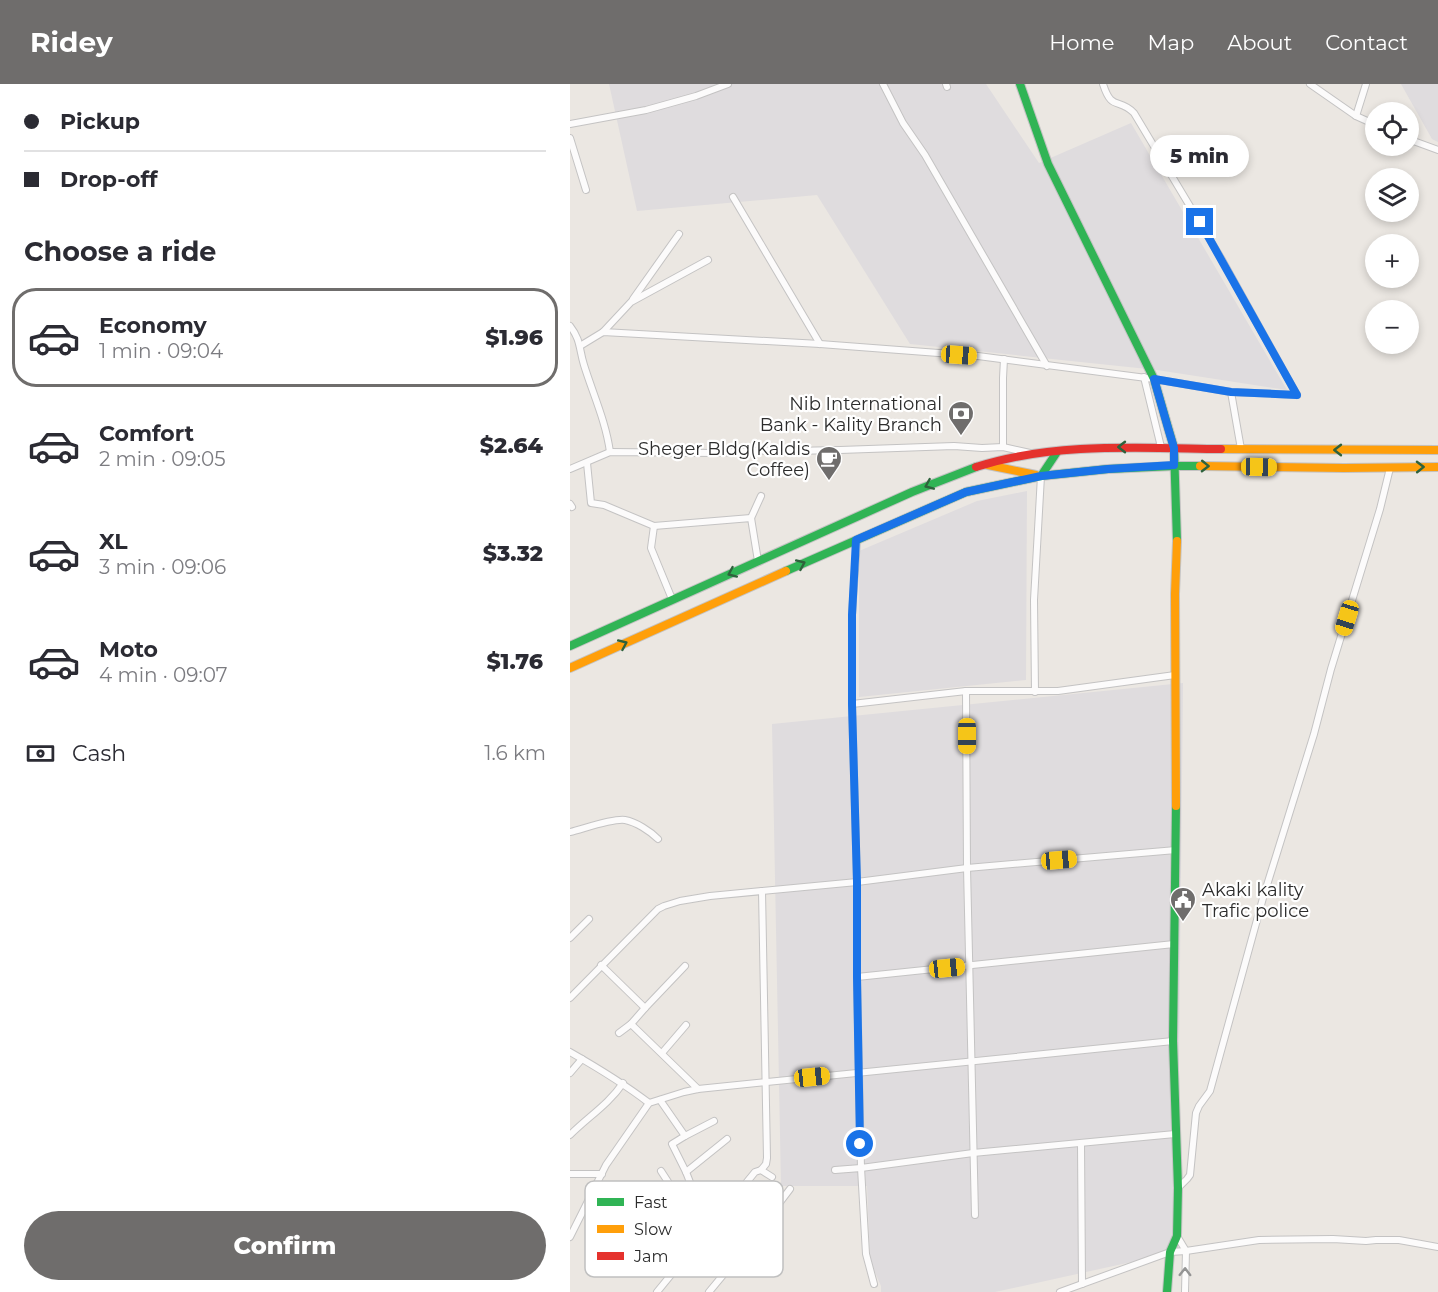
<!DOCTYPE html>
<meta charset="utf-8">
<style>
:root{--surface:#fff;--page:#f7f7f7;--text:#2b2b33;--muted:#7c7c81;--line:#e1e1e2;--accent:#6f6d6c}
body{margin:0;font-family:Montserrat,sans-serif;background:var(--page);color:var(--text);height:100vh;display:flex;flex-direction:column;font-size:22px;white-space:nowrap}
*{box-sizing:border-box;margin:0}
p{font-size:20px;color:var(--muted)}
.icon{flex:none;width:33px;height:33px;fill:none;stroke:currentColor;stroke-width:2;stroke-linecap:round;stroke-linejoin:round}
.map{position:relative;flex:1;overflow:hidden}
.side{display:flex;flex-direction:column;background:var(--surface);width:570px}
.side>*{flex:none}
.top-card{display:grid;align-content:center;height:132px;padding:0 24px;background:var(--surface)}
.fabs{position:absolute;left:795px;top:18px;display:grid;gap:12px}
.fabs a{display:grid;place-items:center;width:54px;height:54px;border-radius:50%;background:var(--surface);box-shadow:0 3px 9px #0003;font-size:30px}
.end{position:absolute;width:27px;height:27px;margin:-14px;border:8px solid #1a73e8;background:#fff;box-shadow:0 0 0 3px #fff}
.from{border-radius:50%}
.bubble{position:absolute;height:42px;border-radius:21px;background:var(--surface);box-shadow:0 3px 9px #0003;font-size:20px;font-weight:800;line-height:42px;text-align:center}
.car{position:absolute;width:18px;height:36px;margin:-18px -9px;border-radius:8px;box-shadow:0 0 4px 2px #0007;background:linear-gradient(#f5c518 24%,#345 0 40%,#f5c518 0 76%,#345 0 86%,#f5c518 0)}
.top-card b{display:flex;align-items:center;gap:21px;height:57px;font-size:22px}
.top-card b+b{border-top:2px solid var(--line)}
.top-card i{width:15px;height:15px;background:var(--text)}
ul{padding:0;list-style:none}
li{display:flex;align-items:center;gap:18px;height:99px;margin:0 12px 9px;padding:0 12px;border:3px solid transparent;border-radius:24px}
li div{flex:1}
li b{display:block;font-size:22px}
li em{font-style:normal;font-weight:800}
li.selected{border-color:var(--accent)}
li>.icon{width:54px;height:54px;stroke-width:1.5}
h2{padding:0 24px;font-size:27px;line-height:72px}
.pay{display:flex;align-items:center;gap:15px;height:66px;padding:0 24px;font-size:22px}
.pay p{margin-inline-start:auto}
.cta{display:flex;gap:12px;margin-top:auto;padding:12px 24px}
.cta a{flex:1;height:69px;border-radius:36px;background:var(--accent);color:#fff;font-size:24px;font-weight:800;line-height:69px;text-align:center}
header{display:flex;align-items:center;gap:36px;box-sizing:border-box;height:84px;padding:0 30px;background:var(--accent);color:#fff}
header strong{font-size:28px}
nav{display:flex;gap:33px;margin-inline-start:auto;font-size:21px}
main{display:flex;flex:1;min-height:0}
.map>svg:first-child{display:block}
.industrial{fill:#dfdcde}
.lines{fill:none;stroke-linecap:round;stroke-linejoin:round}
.street-casing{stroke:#c4c3c3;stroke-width:8}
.fast-casing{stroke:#c4c3c3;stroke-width:10}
.slow-casing{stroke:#c4c3c3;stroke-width:10}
.jam-casing{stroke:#c4c3c3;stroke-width:10}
.street{stroke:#fcfbfb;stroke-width:6}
.fast{stroke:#30b455;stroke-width:8}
.slow{stroke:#ff9f0a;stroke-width:8}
.jam{stroke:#e5322d;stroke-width:8}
.oneway{stroke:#2e623c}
.oneway2{stroke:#949494}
.route{stroke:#1a73e8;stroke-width:8}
.labels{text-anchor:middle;stroke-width:4.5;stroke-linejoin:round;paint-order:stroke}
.poi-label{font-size:18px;fill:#2c2c2c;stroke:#fff;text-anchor:end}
.key{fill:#fff;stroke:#c0c0c0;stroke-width:1.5}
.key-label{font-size:16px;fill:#2c2c2c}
</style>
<header>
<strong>Ridey</strong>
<nav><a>Home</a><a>Map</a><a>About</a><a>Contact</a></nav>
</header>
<main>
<section class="side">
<div class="top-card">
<b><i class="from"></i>Pickup</b>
<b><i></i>Drop-off</b>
</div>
<h2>Choose a ride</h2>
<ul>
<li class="selected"><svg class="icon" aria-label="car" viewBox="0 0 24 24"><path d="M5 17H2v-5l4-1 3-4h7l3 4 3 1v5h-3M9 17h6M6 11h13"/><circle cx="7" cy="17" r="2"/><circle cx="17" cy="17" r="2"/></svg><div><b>Economy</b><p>1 min · 09:04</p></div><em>$1.96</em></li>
<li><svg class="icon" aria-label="car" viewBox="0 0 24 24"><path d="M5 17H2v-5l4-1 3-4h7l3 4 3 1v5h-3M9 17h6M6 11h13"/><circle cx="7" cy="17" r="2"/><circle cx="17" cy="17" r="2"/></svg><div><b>Comfort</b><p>2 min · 09:05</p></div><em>$2.64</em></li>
<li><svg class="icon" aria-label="car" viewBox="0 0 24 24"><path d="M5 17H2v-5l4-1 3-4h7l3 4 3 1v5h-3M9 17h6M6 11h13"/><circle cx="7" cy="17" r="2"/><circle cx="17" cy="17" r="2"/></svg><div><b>XL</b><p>3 min · 09:06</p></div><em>$3.32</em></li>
<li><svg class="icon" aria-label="car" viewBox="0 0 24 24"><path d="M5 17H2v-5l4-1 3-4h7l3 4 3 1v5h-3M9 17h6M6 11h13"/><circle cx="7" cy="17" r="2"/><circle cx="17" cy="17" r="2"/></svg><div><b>Moto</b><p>4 min · 09:07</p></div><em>$1.76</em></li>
</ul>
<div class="pay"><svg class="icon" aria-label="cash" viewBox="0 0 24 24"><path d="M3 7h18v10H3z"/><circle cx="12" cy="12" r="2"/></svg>Cash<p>1.6 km</p></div>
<div class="cta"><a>Confirm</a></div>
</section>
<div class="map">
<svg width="868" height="1208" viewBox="0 0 868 1208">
<rect width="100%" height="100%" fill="#ebe7e2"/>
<g class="industrial">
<polygon points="39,0 416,0 469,79 561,39 717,306 587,286 340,260 247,111 67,127"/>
<polygon points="831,0 868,0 868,58 862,55"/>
<polygon points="457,407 456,596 289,613 289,467 407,417"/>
<polygon points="613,599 607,1168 425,1208 311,1208 311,1202 300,1177 297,1102 211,1102 202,640"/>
</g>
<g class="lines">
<defs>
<g id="street">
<polyline points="313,0 333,39 355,71 477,282"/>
<polyline points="376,0 377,3"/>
<path d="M 533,0 C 542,28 548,13 564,29 L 651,174 L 727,311"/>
<polyline points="740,0 786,32 806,41"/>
<polyline points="786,32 796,0"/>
<polyline points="0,40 76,26 126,12 158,0"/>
<polyline points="0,54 16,106"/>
<polyline points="838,55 868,66"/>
<polyline points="163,113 250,260"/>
<polyline points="63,215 109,150"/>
<path d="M 0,242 C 11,256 9,265 14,281 C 23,310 36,338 40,368"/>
<polyline points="33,248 61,218 138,176"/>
<polyline points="10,262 33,248 250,260 408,272 584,295 661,308 727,311"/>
<polyline points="574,293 591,363"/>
<polyline points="661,308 671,365"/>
<polyline points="433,363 433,294 434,275"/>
<polyline points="17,379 21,419 34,421 84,442 181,434 188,477"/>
<polyline points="0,385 40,368 145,369 206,366 221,367 270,366 384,362 412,364 433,363 460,369"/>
<polyline points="0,420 2,423"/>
<polyline points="181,434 191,412"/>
<polyline points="84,442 81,464 102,515"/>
<polyline points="287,456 282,531 282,620 287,798 287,893 291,1084 403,1069 605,1050"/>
<polyline points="396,607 397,784 405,1131"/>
<polyline points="465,608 464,516 471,392"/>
<polyline points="282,620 396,607 488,607 605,591"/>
<path d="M 0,748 C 13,745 43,734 55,736 C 66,738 80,747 88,755"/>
<polyline points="0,854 19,835"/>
<polyline points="31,881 75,924 61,940 128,1005"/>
<polyline points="287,893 604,860"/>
<polyline points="0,914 88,825 94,822 110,817 140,812 287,798 397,784 606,766"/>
<polyline points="75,924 115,882"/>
<polyline points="49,949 61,940"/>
<path d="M 0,968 C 28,984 53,999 79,1019"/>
<polyline points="92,969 116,941"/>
<polyline points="0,989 12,975"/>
<polyline points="90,1016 115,1052 102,1060 116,1088 125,1111"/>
<path d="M 0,1051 C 18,1033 39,1020 53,999"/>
<polyline points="115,1052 144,1037"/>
<polyline points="511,1060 512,1200"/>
<polyline points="191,1086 196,1080 197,1074 192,807"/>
<polyline points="265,1086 291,1084 296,1170 304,1200"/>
<polyline points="91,1087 111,1118"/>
<polyline points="116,1088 157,1055"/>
<polyline points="0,1090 32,1090"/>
<polyline points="608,1104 617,1095 620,1091 626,1029 629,1022 640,1007 693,814 744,650 761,585 810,425 820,384"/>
<polyline points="69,1105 90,1128"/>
<polyline points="20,1116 55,1137 60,1143 77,1176 80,1176 120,1166"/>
<polyline points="60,1143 125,1111 173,1167"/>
<polyline points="607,1152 616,1167 615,1208"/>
<polyline points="0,1153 36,1081 79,1019 114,1008 128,1005 603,957"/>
<polyline points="87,1208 185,1088 191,1086 202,1093"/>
<polyline points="139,1208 173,1167 220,1105"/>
<polyline points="490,1208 600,1168 616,1167 689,1156 763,1155 796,1157 806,1156 829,1156 868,1163"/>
</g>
<g id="fast">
<polyline points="450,0 478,80 584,295 604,364 607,457"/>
<polyline points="471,392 487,368"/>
<polyline points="216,487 396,408 471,392 538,385 604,382 630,382"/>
<polyline points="0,562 342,408 406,383"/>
<polyline points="597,1208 600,1168 607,1152 608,1104 603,957 606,722"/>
</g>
<g id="slow">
<polyline points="651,365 868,366"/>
<polyline points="418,381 466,391"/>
<polyline points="630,382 774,384 868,383"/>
<polyline points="0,584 216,487"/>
<polyline points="606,722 605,510 607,457"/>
</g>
<path id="jam" d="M 406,383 C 484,358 570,364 651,365"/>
</defs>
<use href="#street" class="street-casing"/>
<use href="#fast" class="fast-casing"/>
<use href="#slow" class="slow-casing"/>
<use href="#jam" class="jam-casing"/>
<use href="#street" class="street"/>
<use href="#fast" class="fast"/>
<use href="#slow" class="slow"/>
<use href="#jam" class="jam"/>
</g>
<defs><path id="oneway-chevron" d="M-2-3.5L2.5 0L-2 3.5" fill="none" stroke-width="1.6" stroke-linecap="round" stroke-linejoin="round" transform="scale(1.5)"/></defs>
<g class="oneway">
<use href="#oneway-chevron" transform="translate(552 363) rotate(180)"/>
<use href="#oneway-chevron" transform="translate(768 366) rotate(-180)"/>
<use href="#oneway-chevron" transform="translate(635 382) rotate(1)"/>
<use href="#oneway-chevron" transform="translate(850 383) rotate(-1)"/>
<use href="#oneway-chevron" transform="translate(359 401) rotate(157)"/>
<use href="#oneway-chevron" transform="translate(231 480) rotate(-24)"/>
<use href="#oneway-chevron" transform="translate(162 489) rotate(156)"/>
<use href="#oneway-chevron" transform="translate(53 560) rotate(-24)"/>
</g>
<use class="oneway2" href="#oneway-chevron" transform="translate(615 1188) rotate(-89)"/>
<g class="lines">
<polyline class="route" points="290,1060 287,893 287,798 282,620 282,531 286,456 396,408 471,392 538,385 604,381 604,364 598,344 584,295 661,308 727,311 630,138"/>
</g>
<defs>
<symbol id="bank-pin" viewBox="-11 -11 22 30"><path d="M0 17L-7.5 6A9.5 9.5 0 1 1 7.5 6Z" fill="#6f6d6c" stroke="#fff"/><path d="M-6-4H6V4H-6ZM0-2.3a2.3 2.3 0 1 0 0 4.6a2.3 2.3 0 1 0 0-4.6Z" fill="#fff"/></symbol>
<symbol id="cafe-pin" viewBox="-11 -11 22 30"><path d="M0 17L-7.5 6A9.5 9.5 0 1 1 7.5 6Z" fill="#6f6d6c" stroke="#fff"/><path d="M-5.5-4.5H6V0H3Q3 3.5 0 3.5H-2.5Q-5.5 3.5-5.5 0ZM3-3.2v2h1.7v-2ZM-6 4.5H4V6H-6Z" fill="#fff"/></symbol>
<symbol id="civic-pin" viewBox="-11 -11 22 30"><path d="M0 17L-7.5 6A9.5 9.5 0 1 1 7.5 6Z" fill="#6f6d6c" stroke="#fff"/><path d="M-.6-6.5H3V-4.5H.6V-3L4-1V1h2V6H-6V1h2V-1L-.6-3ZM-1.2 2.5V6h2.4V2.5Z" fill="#fff"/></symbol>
</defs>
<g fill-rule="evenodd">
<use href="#bank-pin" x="376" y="315" width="30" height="40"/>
<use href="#cafe-pin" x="244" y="360" width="30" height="40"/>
<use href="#civic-pin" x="598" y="801" width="30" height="40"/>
</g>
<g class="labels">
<g class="poi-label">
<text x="372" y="326">Nib International<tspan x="372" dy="21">Bank - Kality Branch</tspan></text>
<text x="240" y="371">Sheger Bldg(Kaldis<tspan x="240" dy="21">Coffee)</tspan></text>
<text x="632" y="812" text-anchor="start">Akaki kality<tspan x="632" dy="21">Trafic police</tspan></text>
</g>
</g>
<rect x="15" y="1097" width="198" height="96" rx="9" class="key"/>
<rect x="27" y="1114" width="27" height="8" fill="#30b455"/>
<rect x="27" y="1141" width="27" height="8" fill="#ff9f0a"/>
<rect x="27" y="1168" width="27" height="8" fill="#e5322d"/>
<g class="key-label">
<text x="64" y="1124">Fast</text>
<text x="64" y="1151">Slow</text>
<text x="64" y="1178">Jam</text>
</g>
</svg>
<div class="fabs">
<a><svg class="icon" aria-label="locate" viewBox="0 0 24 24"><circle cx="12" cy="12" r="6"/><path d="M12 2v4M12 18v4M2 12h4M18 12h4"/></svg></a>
<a><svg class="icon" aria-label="layers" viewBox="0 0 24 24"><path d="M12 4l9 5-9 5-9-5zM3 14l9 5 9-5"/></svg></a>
<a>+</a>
<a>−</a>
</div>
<i class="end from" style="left:290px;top:1060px"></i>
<i class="end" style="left:630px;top:138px"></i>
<div class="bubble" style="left:580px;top:51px;width:99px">5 min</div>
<i class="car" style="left:389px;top:271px;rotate:94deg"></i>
<i class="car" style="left:689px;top:383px;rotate:91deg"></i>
<i class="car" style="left:777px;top:534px;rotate:197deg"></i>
<i class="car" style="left:397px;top:652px;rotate:180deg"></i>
<i class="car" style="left:489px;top:776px;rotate:85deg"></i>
<i class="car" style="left:377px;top:884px;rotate:84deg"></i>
<i class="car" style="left:242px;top:993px;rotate:84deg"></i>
</div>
</main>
